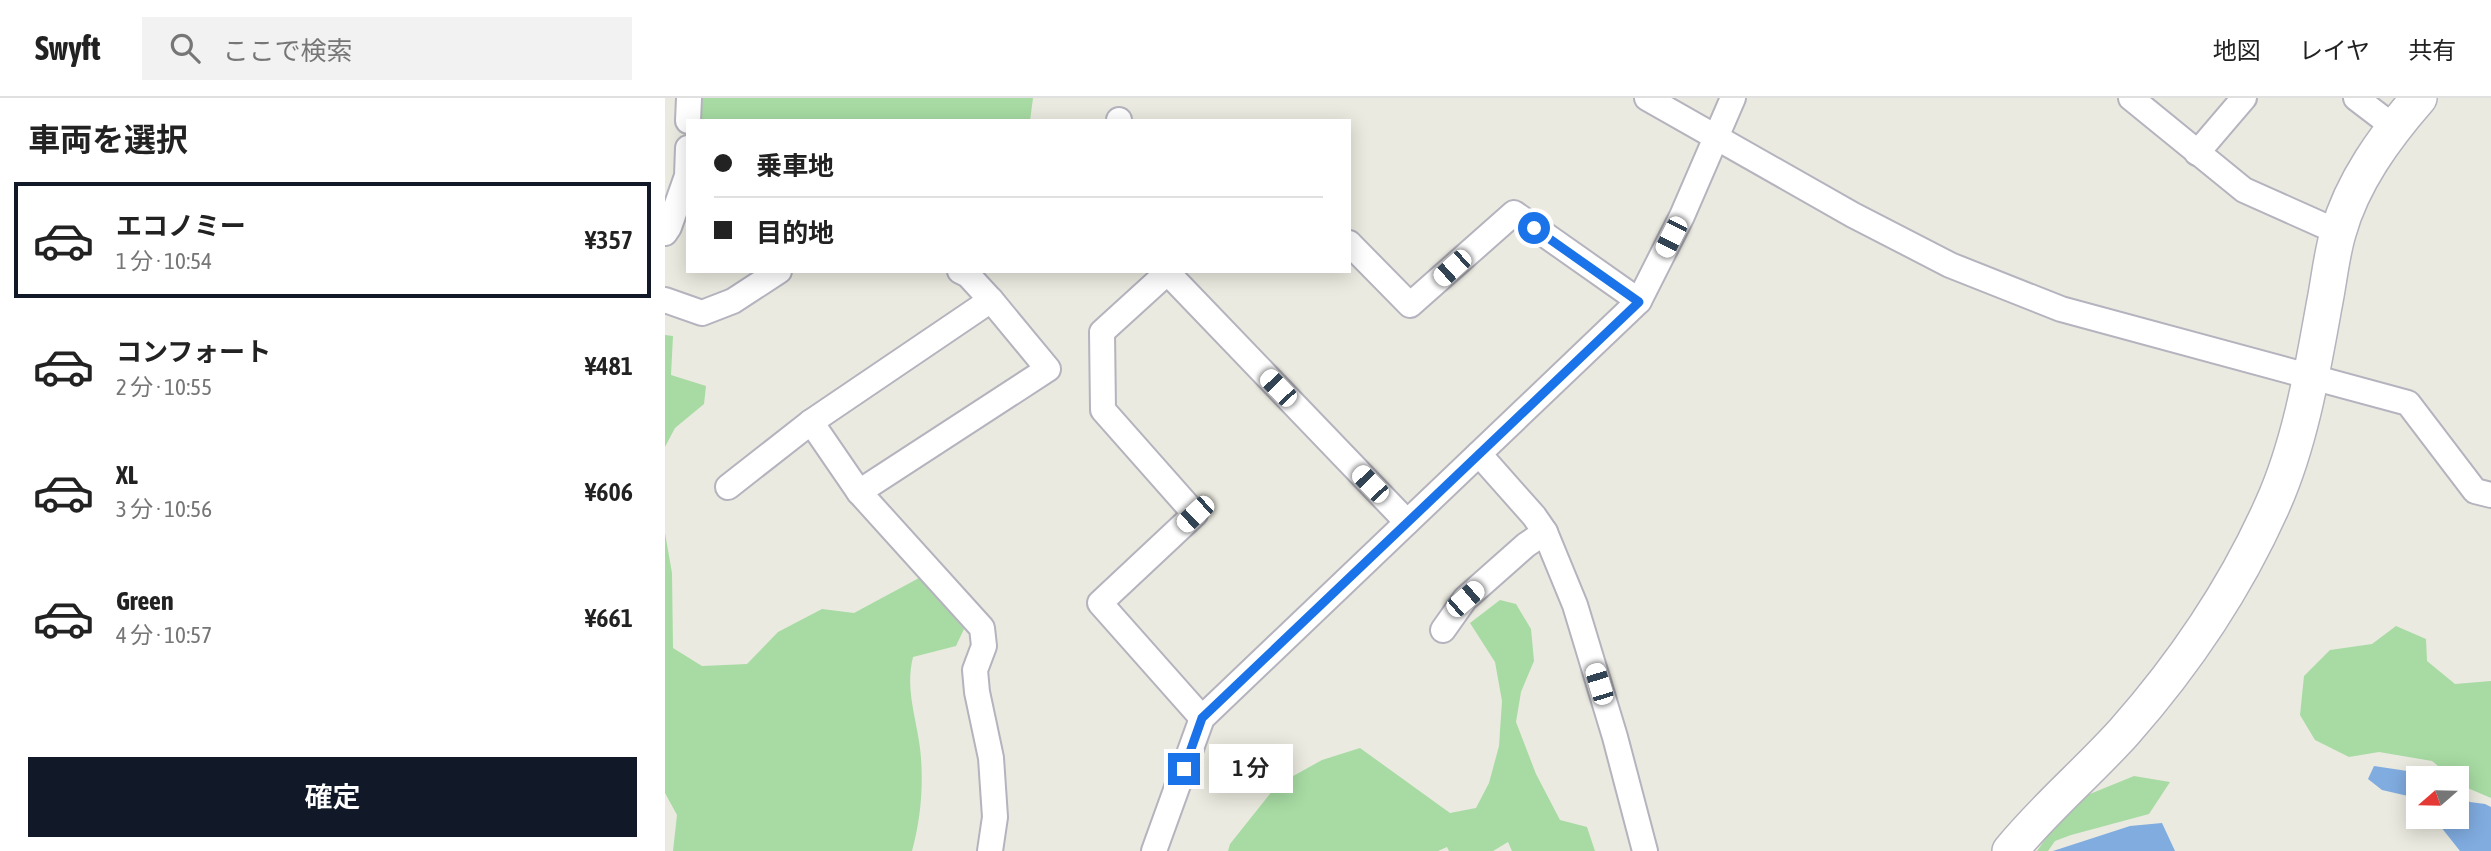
<!DOCTYPE html>
<html lang="ja">
<meta charset="utf-8">
<style>
:root{--surface:#fff;--page:#f2f2f2;--text:#222;--muted:#767676;--line:#e0e0e0;--accent:#111827}
body{margin:0;font-family:"Asap Condensed","Noto Sans JP",sans-serif;background:var(--page);color:var(--text);height:100vh;display:flex;flex-direction:column;font-size:26px;white-space:nowrap}
*{box-sizing:border-box;margin:0}
p{font-size:23px;color:var(--muted)}
.icon{flex:none;width:38px;height:38px;fill:none;stroke:currentColor;stroke-width:2;stroke-linecap:round;stroke-linejoin:round}
.map{position:relative;flex:1;overflow:hidden}
.side{display:flex;flex-direction:column;background:var(--surface);width:665px}
.side>*{flex:none}
.top-card{position:absolute;left:21px;top:21px;width:665px;height:154px;border-radius:0px;box-shadow:0 4px 18px #0003;display:grid;align-content:center;height:154px;padding:0 28px;background:var(--surface)}
.needle{width:46px;rotate:250deg}
.fabs{position:absolute;left:1741px;top:668px;display:grid;gap:14px}
.fabs a{display:grid;place-items:center;width:63px;height:63px;border-radius:0px;background:var(--surface);box-shadow:0 4px 18px #0003;font-size:35px}
.end{position:absolute;width:32px;height:32px;margin:-16px;border:9px solid #1a73e8;background:#fff;box-shadow:0 0 0 4px #fff}
.from{border-radius:50%}
.bubble{position:absolute;height:49px;border-radius:0px;background:var(--surface);box-shadow:0 4px 18px #0003;font-size:23px;font-weight:600;line-height:49px;text-align:center}
.car{position:absolute;width:21px;height:42px;margin:-21px -10px;border-radius:9px;box-shadow:0 0 5px 2px #0007;background:linear-gradient(#fff 24%,#345 0 40%,#fff 0 76%,#345 0 86%,#fff 0)}
.top-card b{display:flex;align-items:center;gap:24px;height:66px;font-size:26px}
.top-card b+b{border-top:2px solid var(--line)}
.top-card i{width:18px;height:18px;background:var(--text)}
ul{padding:0;list-style:none}
li{display:flex;align-items:center;gap:21px;height:116px;margin:0 14px 10px;padding:0 14px;border:4px solid transparent;border-radius:0px}
li div{flex:1}
li b{display:block;font-size:26px}
li em{font-style:normal;font-weight:600}
li.on{border-color:var(--accent)}
li>.icon{width:63px;height:63px;stroke-width:1.5}
h2{padding:0 28px;font-size:32px;line-height:84px}
.primary-button{display:flex;gap:14px;margin-top:auto;padding:14px 28px}
.primary-button a{flex:1;height:80px;border-radius:0px;background:var(--accent);color:#fff;font-size:28px;font-weight:600;line-height:80px;text-align:center}
header{display:flex;align-items:center;gap:42px;box-sizing:border-box;height:98px;padding:0 35px;background:var(--surface);border-bottom:2px solid var(--line)}
header strong{font-size:33px}
nav{display:flex;gap:38px;margin-inline-start:auto;font-size:24px}
.search{width:490px;height:63px;background:var(--page);display:flex;align-items:center;gap:18px;box-sizing:border-box;padding:0 24px;border-radius:0px;color:var(--muted);font-size:26px}
main{display:flex;flex:1;min-height:0}
.map>svg:first-child{display:block}
.green{fill:#a7dba3}
.water{fill:#80ace0}
.lines{fill:none;stroke-linecap:round;stroke-linejoin:round}
.street-casing{stroke:#b4b3be;stroke-width:28}
.secondary-casing{stroke:#b4b3be;stroke-width:38}
.street{stroke:#fff;stroke-width:24}
.secondary{stroke:#fff;stroke-width:35}
.route{stroke:#1a73e8;stroke-width:9}
</style>
<header>
<strong>Swyft</strong>
<div class="search"><svg class="icon" aria-label="search" viewBox="0 0 24 24"><circle cx="10" cy="10" r="6"/><path d="M15 15l6 6"/></svg>ここで検索</div>
<nav><a>地図</a><a>レイヤ</a><a>共有</a></nav>
</header>
<main>
<section class="side">
<h2>車両を選択</h2>
<ul>
<li class="on"><svg class="icon" aria-label="car" viewBox="0 0 24 24"><path d="M5 17H2v-5l4-1 3-4h7l3 4 3 1v5h-3M9 17h6M6 11h13"/><circle cx="7" cy="17" r="2"/><circle cx="17" cy="17" r="2"/></svg><div><b>エコノミー</b><p>1 分 · 10:54</p></div><em>¥357</em></li>
<li><svg class="icon" aria-label="car" viewBox="0 0 24 24"><path d="M5 17H2v-5l4-1 3-4h7l3 4 3 1v5h-3M9 17h6M6 11h13"/><circle cx="7" cy="17" r="2"/><circle cx="17" cy="17" r="2"/></svg><div><b>コンフォート</b><p>2 分 · 10:55</p></div><em>¥481</em></li>
<li><svg class="icon" aria-label="car" viewBox="0 0 24 24"><path d="M5 17H2v-5l4-1 3-4h7l3 4 3 1v5h-3M9 17h6M6 11h13"/><circle cx="7" cy="17" r="2"/><circle cx="17" cy="17" r="2"/></svg><div><b>XL</b><p>3 分 · 10:56</p></div><em>¥606</em></li>
<li><svg class="icon" aria-label="car" viewBox="0 0 24 24"><path d="M5 17H2v-5l4-1 3-4h7l3 4 3 1v5h-3M9 17h6M6 11h13"/><circle cx="7" cy="17" r="2"/><circle cx="17" cy="17" r="2"/></svg><div><b>Green</b><p>4 分 · 10:57</p></div><em>¥661</em></li>
</ul>
<div class="primary-button"><a>確定</a></div>
</section>
<div class="map">
<svg width="1826" height="753" viewBox="0 0 1826 753">
<rect width="100%" height="100%" fill="#ebeae0"/>
<g class="green">
<polygon points="36,0 368,0 365,23 37,23"/>
<polygon points="0,237 8,238 6,277 41,288 39,306 10,330 0,349"/>
<path d="M 0,435 L 7,475 L 8,550 L 37,568 L 82,566 L 113,534 L 157,511 L 189,515 L 254,480 L 299,531 L 291,548 L 248,559 C 240,591 251,618 255,650 C 259,684 256,721 247,753 L 8,753 L 12,717 L 0,695 Z"/>
<polygon points="835,502 851,506 866,531 869,563 856,594 851,624 871,676 895,722 922,729 930,753 847,753 843,744 828,753 784,753 782,749 773,753 563,753 565,746 612,687 657,662 695,650 785,715 811,710 824,685 834,648 837,603 830,564 805,525"/>
<polygon points="1731,528 1761,541 1762,563 1790,586 1826,583 1826,700 1798,688 1792,681 1789,681 1767,663 1714,654 1684,659 1650,642 1635,617 1639,578 1665,552 1707,546"/>
<polygon points="1469,678 1505,684 1484,716 1406,737 1390,743 1383,753 1372,753 1386,733 1420,698"/>
</g>
<g class="water">
<polygon points="1709,668 1749,674 1765,681 1754,681 1753,707 1743,698 1717,692 1703,681"/>
<polygon points="1792,695 1805,704 1820,706 1826,709 1826,753 1795,753 1768,719 1792,719"/>
<polygon points="1497,725 1510,753 1388,753 1465,728"/>
</g>
<g class="lines">
<defs>
<g id="street">
<polyline points="982,0 1188,117 1285,167 1396,211 1743,305 1810,393 1826,397"/>
<polyline points="1466,0 1579,92 1673,134"/>
<polyline points="1691,0 1729,29"/>
<polyline points="454,22 454,23"/>
<polyline points="23,23 24,0"/>
<polyline points="1532,55 1579,0"/>
<polyline points="0,135 4,129 22,78 23,50"/>
<polyline points="684,145 745,207 849,115 974,203"/>
<polyline points="501,173 742,424"/>
<polyline points="504,173 437,234 438,312 530,416 435,505 537,620"/>
<polyline points="0,202 37,215 68,203 114,173"/>
<polyline points="146,324 194,394 317,530 319,548 310,572 312,594 326,660 330,719 325,753"/>
<polyline points="814,356 869,418 880,434 910,507 950,639 980,753"/>
<polyline points="63,389 146,324 326,202 303,177 295,173"/>
<polyline points="194,394 383,271 326,202"/>
<polyline points="778,532 800,501 861,447 880,434"/>
<polyline points="489,753 537,620 974,203 1017,118 1068,0"/>
</g>
<path id="secondary" d="M 1345,753 C 1380,710 1422,675 1459,634 C 1519,566 1570,491 1607,408 C 1635,346 1647,275 1659,208 C 1664,184 1666,159 1673,135 C 1687,84 1720,39 1754,0"/>
</defs>
<use href="#street" class="street-casing"/>
<use href="#secondary" class="secondary-casing"/>
<use href="#street" class="street"/>
<use href="#secondary" class="secondary"/>
</g>
<g class="lines">
<polyline class="route" points="519,671 537,620 974,204 869,130"/>
</g>
</svg>
<div class="fabs">
<a><svg class="needle" viewBox="-14 -14 28 28"><path d="M0-13l5 13h-10z" fill="#e53935"/><path d="M0 13l5-13h-10z" fill="#767676"/></svg></a>
</div>
<i class="end from" style="left:869px;top:130px"></i>
<i class="end" style="left:519px;top:671px"></i>
<div class="bubble" style="left:544px;top:646px;width:84px">1 分</div>
<i class="car" style="left:1006px;top:139px;rotate:207deg"></i>
<i class="car" style="left:787px;top:170px;rotate:228deg"></i>
<i class="car" style="left:613px;top:290px;rotate:316deg"></i>
<i class="car" style="left:705px;top:386px;rotate:316deg"></i>
<i class="car" style="left:530px;top:416px;rotate:227deg"></i>
<i class="car" style="left:800px;top:501px;rotate:49deg"></i>
<i class="car" style="left:934px;top:586px;rotate:343deg"></i>
<div class="top-card">
<b><i class="from"></i>乗車地</b>
<b><i></i>目的地</b>
</div>
</div>
</main>
